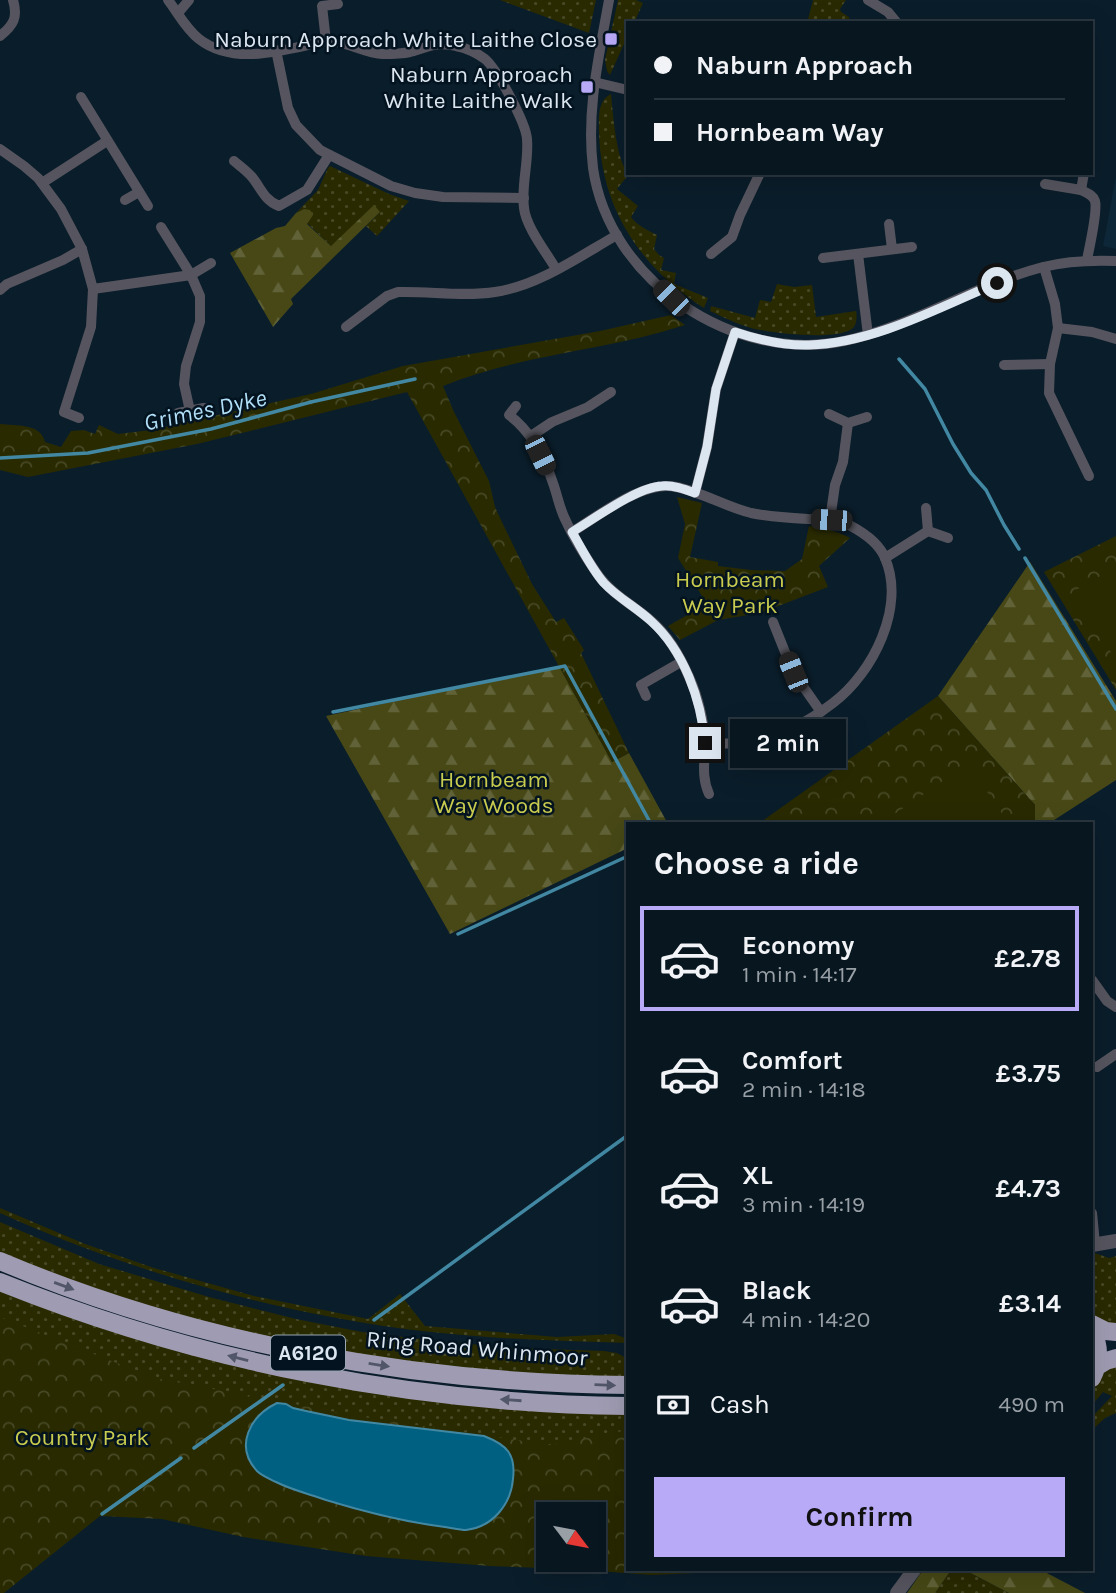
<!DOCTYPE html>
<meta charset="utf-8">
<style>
:root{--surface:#081620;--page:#111f29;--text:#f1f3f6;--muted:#989fa5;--line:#29353e;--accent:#b9aaf7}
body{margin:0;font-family:Karla,sans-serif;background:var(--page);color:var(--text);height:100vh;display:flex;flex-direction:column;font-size:26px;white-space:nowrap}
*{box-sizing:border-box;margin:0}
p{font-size:23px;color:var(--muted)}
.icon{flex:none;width:38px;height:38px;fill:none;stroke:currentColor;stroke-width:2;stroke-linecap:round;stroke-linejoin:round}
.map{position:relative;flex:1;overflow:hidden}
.details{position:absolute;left:626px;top:822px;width:467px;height:749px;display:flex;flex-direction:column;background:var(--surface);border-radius:0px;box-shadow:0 7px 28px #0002,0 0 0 2px var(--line)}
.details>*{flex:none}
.hud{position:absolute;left:626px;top:21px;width:467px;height:154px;border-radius:0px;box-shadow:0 7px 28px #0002,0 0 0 2px var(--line);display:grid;align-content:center;height:154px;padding:0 28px;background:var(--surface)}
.needle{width:46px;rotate:122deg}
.fabs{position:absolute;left:536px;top:1502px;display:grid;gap:14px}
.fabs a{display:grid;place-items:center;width:70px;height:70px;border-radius:0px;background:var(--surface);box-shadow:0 7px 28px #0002,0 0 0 2px var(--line);font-size:35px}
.end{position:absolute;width:32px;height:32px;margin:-16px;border:9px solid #dbe6f0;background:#111;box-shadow:0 0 0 4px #111}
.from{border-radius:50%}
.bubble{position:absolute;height:49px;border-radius:0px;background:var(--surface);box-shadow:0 7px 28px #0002,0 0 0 2px var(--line);font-size:23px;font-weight:700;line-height:49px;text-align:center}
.car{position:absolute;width:21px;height:42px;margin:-21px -10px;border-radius:9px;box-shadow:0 0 5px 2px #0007;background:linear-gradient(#222 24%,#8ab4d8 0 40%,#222 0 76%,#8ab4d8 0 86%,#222 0)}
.hud b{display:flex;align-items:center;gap:24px;height:66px;font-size:26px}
.hud b+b{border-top:2px solid var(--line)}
.hud i{width:18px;height:18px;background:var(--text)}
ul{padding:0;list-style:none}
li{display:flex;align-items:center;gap:21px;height:105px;margin:0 14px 10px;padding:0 14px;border:4px solid transparent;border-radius:0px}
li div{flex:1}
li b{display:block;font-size:26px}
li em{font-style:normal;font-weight:700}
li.selected{border-color:var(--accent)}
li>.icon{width:63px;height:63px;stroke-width:1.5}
h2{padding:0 28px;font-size:32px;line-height:84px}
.pay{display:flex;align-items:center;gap:18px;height:77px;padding:0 28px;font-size:26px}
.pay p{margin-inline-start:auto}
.button{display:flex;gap:14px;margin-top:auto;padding:14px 28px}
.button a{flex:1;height:80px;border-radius:0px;background:var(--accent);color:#111;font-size:28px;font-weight:700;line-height:80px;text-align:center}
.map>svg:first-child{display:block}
.built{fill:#0d2739}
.grass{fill:url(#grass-dots)}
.forest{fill:url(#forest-firs)}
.park{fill:url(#park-crowns);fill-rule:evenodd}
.pitch{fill:#292a00}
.water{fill:#006082;stroke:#4288a3;stroke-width:2}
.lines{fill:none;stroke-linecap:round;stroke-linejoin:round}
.stream{stroke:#4288a3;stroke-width:3.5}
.minor{stroke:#56555f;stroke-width:10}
.tertiary{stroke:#56555f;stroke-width:14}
.trunk{stroke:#9f9bb2;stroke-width:18}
.oneway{fill:#515769}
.route{stroke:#dbe6f0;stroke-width:9}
.poi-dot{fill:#b9aaf7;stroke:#031320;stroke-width:2.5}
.labels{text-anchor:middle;stroke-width:5;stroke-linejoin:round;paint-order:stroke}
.shield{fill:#031320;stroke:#9aa7b2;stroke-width:2}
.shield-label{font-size:21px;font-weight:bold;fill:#dbe6f0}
.poi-label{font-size:23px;fill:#dbe6f0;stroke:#031320;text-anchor:end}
.park-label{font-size:23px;fill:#c9cc4e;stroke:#031320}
.street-label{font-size:23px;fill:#dbe6f0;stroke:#031320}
.water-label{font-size:24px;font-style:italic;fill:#b1dff8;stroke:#031320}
</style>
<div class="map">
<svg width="1116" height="1593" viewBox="0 0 1116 1593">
<defs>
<pattern id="grass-dots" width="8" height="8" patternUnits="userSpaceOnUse" patternTransform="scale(1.75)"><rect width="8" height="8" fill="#292a00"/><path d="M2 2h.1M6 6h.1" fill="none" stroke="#474926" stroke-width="1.8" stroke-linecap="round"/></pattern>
<pattern id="forest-firs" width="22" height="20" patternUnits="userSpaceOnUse" patternTransform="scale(1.75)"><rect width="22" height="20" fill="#474816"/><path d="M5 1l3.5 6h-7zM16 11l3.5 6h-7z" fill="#616238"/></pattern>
<pattern id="park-crowns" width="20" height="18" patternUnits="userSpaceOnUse" patternTransform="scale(1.75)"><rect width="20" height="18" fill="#292a00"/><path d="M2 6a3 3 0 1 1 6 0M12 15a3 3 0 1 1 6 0" fill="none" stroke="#474926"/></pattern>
</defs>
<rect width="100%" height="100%" fill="#0a1d2a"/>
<polygon class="built" points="1116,176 1116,249 1103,246"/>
<g class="grass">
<polygon points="500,0 596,0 589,33"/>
<polygon points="618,0 636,0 643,3 634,23 628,23 628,35 610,75 607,71 605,60"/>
<polygon points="813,0 846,0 840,9 841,12 849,17 849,23 807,23"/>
<path d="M 611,94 C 613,113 616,162 629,174 L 617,189 L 638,206 L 631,217 C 638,226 647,230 657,235 L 654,249 L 659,255 L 664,258 L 661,270 L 676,273 L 674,284 L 708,298 L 704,308 C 641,268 601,209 599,132 C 599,118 597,101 611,94 Z"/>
<polygon points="330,166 389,194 409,201 377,236 366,226 380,212 331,246 307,223 304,209 296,213 318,190 328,168"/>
<path d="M 777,284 L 794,287 L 812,285 L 816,317 L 856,311 C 857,316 857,322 854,327 C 841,342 769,333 751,328 C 737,324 723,317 710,311 L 711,306 L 755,318 L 760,300 L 771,302 Z"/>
<path d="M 0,1208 L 85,1244 L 154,1268 L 254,1296 L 368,1319 L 400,1294 L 425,1326 L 557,1337 L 614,1334 L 628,1339 L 628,1343 C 560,1341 490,1339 422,1331 C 280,1314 131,1272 0,1213 Z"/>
<polygon points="0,1222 99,1264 209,1297 296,1319 362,1332 444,1342 515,1348 604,1351 617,1353 628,1359 628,1378 589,1378 410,1364 244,1333 121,1298 0,1254"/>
<polygon points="1095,1253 1109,1258 1116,1256 1116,1324 1104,1322 1092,1317 1092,1254"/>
<polygon points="0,1289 199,1354 628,1412 628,1454 517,1493 0,1332"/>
<path d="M 1116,1365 L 1116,1413 L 1105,1418 L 1092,1430 L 1092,1417 L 1112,1396 L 1103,1392 L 1092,1405 C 1092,1384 1098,1375 1116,1365 Z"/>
<polygon points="951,1570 965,1570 1009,1593 935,1593"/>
</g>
<g class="forest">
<polygon points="374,205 380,212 291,299 293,304 273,327 230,253 276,228 285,226 296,213 304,209 310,210 313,215 307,224 331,246"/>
<polygon points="1030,562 1116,701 1116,780 1048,824 1034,824 1035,819 1035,805 938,696"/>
<polygon points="559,666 612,762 629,753 668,824 628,824 628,848 450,934 326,716"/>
<polygon points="923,1570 951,1570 935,1593 907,1593"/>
<polygon points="965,1570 1041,1570 1085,1593 1009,1593"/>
</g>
<g class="park">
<path d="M 671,315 L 685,325 C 606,351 520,354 443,386 L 454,412 L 489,481 L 495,507 L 501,520 L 532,584 L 556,622 L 564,618 L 584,650 L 581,653 L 629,753 L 612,762 L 407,392 L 197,444 L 28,477 L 0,470 L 0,424 C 16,426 41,423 45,442 L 61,447 L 71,431 L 84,430 L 95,434 L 99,425 L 118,434 L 151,430 L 311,394 L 403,366 L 600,331 Z"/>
<path d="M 677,497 L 702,503 L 690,557 L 718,562 L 718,566 L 751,570 L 785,571 L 802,559 L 809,526 C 824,528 837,531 850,538 L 819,566 L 828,587 L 760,613 L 718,620 L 680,640 L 668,626 L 696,610 L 701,610 L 701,608 L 707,604 L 678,558 L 685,524 Z"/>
<polygon points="1116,536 1116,690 1044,572"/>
<polygon points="938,696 1035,805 1035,819 1034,824 758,824"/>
<path d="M 0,1317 L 155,1378 L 357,1416 L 550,1445 L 628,1430 L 628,1570 L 712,1570 L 695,1573 L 652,1575 L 571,1569 L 489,1566 L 366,1556 L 243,1537 L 162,1519 L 100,1516 L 4,1593 L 0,1593 ZM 548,1514 L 593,1514 L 593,1559 L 548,1559 Z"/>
</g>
<g class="pitch">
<polygon points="1116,567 1116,661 1076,590"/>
<polygon points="968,764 1009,824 880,824"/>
</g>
<path class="water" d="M 277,1403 L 286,1404 L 293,1408 L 306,1411 L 349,1420 L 484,1436 C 507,1445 516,1454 513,1479 C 511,1504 493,1527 466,1530 C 460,1530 452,1528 445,1527 C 405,1522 365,1512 326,1500 C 309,1494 292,1490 276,1482 C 270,1479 262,1476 257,1471 C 234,1446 250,1416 277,1403 Z"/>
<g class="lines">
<g class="stream">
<polyline points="899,359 925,389 953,444 971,473 986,490 1004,525 1019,549"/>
<polyline points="0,458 88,453 211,429 311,402 415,379"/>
<polyline points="1025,558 1116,709"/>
<polyline points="333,712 565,666 651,824"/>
<polyline points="458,934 628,856"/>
<polyline points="374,1320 628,1135"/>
<polyline points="194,1448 283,1385"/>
<polyline points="102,1514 181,1458"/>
</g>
<g class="minor">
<path d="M 168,0 C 178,13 186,29 199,39 C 235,67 286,49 326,41 C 348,41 363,53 383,54 C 392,54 401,54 410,52 C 428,47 436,41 456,46 C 466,48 477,53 485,59 C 497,69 526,123 527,139 C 529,162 521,185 524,208 C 526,227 546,252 556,269"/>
<path d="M 609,0 C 599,56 586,111 593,168 C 609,281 734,364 844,341 C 914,326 974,285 1043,267 C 1067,261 1091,260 1116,261"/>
<polyline points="868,0 888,12 897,23"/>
<polyline points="178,13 189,0"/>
<path d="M 0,36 C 14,25 18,17 13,0"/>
<polyline points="326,41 322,6 338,4"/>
<polyline points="276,50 288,108 296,125 320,150 391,186 415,193 443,197 524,198"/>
<polyline points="594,82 628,90"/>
<polyline points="81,97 148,206"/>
<polyline points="0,149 24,166 38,178 61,209 82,249 93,289 91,327 64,412 79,418"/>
<path d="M 234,161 C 240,166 247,171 252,177 C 261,188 264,200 279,206 L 307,190 L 329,155"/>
<polyline points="42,183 107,141"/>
<polyline points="1045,184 1081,190 1084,173"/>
<path d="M 1081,190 C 1087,193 1093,195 1095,201 C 1098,212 1089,248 1087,260"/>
<polyline points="125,200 139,192"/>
<polyline points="889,224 892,249"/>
<polyline points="161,227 191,275 211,263"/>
<polyline points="711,254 732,237 740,215 760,173"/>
<polyline points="858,254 868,335"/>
<polyline points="823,258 912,247"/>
<polyline points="1044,267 1055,304 1058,328 1050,364 1049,393 1089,476"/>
<polyline points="93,289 191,275 200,296 200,322 186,366 184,384 190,411"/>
<polyline points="0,290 7,284 63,260 82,249"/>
<path d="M 346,327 L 387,296 L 398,292 C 430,291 463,297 495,292 C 538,286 580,256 617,235"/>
<polyline points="1058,328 1092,332 1116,339"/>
<polyline points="1004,365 1050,364"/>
<path d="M 516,406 L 509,415 C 532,432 545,458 554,486 C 558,498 560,510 566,521 C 574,539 585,556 596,572 C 609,592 630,603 648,618 C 668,634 680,656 690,679 C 698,697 704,722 705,742 C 705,761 701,776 709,794"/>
<polyline points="178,413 204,408"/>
<polyline points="829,414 848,423 867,417"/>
<polyline points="531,436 552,422 588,407 611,392"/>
<polyline points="695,493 707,447 716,389 735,332"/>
<polyline points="926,508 928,531"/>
<polyline points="830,520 835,485 843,462 848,423"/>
<path d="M 572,532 C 600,515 643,480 676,487 C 702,492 726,507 751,513 C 770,517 790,518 809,519 C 824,519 838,519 851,526 C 864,533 879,543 885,558 C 906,607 873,673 833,703 C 812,719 778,739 752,742 C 737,745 720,743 705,743"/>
<polyline points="885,558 928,531 948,538"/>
<polyline points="773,622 793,672 821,712"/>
<polyline points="646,696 641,685 681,662"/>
<polyline points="1092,980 1107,1001 1116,1007"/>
<polyline points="1097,1067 1116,1054"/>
<polyline points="1092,1213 1095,1244"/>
</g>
<g class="tertiary">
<polyline points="1092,1245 1116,1241"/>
<polyline points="897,1593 914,1570"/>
</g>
<g class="trunk">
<path d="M 0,1261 C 196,1344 416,1383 628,1385"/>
<path d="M 0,1282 C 199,1362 414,1404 628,1406"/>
<polyline points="1092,1324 1106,1331 1116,1332"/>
<path d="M 1092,1330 C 1100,1346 1100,1362 1092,1378"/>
<polyline points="1096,1367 1106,1361 1116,1358"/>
</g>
</g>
<defs><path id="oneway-solid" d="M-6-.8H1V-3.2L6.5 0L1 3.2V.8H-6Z" transform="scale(1.75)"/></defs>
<g class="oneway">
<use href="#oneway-solid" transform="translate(64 1286) rotate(20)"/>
<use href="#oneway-solid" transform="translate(238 1358) rotate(-166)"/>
<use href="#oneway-solid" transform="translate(379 1365) rotate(9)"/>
<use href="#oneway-solid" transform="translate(605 1385) rotate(2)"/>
<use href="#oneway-solid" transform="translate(511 1400) rotate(-176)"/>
</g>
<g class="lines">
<path class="route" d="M 705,743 C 701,699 684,651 651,621 C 636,607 618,598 604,583 C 591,568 582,549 572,532 C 594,519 637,487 662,486 C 673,485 684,489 695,493 L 707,447 L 716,389 L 735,332 C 759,340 783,346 809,345 C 874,343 938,308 997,283"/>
</g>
<g class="poi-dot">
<rect x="604" y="32" width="14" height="14" rx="3.5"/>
<rect x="580" y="80" width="14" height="14" rx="3.5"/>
</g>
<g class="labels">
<rect class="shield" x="271" y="1335.5" width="74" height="35" rx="5"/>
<g class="shield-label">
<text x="308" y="1360">A6120</text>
</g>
<g class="poi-label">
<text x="597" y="47">Naburn Approach White Laithe Close</text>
<text x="573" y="82">Naburn Approach<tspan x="573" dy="26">White Laithe Walk</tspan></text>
</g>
<g class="park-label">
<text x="730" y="587">Hornbeam<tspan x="730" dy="26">Way Park</tspan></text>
<text x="494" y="787">Hornbeam<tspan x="494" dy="26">Way Woods</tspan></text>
<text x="82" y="1445">Country Park</text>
</g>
<g class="street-label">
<text transform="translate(477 1348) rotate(5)" y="8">Ring Road Whinmoor</text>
</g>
<g class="water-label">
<text transform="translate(205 410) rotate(-12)" y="8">Grimes Dyke</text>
</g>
</g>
</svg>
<div class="fabs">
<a><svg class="needle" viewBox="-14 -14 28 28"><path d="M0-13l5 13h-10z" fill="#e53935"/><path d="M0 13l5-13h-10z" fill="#989fa5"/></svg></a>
</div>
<i class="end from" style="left:997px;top:283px"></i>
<i class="end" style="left:705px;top:743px"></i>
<div class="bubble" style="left:730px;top:719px;width:116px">2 min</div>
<i class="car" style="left:671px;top:298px;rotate:315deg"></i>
<i class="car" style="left:540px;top:455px;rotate:154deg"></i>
<i class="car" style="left:831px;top:520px;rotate:273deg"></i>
<i class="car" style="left:793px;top:672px;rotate:338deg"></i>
<div class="hud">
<b><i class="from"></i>Naburn Approach</b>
<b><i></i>Hornbeam Way</b>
</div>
<section class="details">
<h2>Choose a ride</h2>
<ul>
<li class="selected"><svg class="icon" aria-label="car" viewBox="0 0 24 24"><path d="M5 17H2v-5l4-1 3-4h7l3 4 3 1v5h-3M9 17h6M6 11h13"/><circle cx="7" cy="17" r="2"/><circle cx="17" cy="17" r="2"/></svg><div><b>Economy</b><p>1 min · 14:17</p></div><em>£2.78</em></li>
<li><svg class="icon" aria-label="car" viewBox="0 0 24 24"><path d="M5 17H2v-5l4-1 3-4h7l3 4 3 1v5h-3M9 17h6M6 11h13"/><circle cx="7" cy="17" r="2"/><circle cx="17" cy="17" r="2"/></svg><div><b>Comfort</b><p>2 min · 14:18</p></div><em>£3.75</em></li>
<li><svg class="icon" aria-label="car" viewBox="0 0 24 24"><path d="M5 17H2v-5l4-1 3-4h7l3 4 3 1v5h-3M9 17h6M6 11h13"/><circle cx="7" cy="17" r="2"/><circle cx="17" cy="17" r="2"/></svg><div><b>XL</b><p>3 min · 14:19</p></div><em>£4.73</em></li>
<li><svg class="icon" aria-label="car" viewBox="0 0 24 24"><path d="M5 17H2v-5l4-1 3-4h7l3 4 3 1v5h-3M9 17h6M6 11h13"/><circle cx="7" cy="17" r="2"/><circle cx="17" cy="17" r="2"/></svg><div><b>Black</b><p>4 min · 14:20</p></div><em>£3.14</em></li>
</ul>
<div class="pay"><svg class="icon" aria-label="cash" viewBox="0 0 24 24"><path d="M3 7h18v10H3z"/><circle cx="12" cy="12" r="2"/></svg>Cash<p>490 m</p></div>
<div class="button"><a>Confirm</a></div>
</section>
</div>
